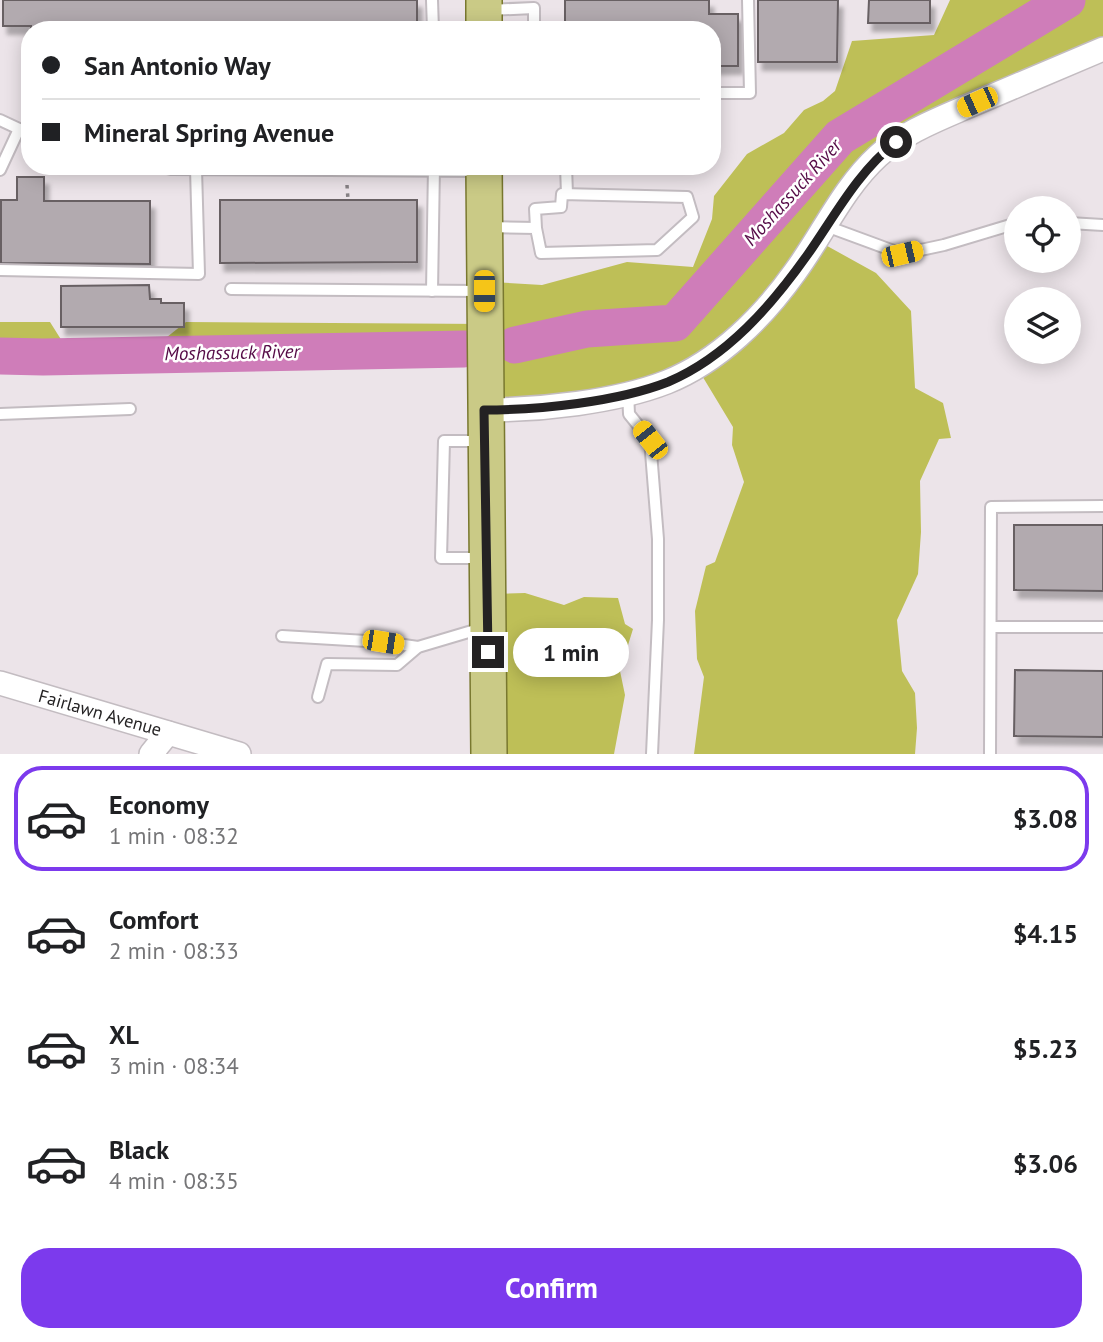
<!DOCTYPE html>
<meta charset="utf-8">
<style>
:root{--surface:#fff;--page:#f2f2f2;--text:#202124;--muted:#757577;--line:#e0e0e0;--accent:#7c3aed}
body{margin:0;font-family:"PT Sans",sans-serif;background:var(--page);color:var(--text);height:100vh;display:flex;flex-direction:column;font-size:26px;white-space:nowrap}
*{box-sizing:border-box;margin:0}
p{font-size:23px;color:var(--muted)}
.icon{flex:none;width:38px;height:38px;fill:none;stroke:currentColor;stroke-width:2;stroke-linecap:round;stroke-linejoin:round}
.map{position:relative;height:754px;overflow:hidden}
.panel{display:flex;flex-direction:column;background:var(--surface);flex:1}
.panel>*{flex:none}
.hud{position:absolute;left:21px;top:21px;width:700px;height:154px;border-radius:28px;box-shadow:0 4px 18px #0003;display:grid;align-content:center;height:154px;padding:0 21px;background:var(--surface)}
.fabs{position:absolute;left:1004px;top:196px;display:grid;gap:14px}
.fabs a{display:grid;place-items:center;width:77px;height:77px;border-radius:50%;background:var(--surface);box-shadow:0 4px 18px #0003;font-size:35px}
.end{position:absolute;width:32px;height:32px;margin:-16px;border:9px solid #242223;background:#fff;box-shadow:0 0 0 4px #fff}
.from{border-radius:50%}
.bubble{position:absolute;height:49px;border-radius:24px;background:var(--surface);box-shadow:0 4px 18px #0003;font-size:23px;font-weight:700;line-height:49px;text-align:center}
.car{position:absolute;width:21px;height:42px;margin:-21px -10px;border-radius:9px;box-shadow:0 0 5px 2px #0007;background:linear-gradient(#f5c518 24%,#345 0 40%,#f5c518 0 76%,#345 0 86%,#f5c518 0)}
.hud b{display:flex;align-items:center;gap:24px;height:66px;font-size:26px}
.hud b+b{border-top:2px solid var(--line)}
.hud i{width:18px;height:18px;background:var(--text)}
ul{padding:12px 0 0;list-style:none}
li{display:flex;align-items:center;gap:21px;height:105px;margin:0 14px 10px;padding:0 7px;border:4px solid transparent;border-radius:28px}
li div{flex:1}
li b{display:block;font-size:26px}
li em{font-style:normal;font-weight:700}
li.selected{border-color:var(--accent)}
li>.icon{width:63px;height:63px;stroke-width:1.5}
.primary-button{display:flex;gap:14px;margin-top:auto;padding:14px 21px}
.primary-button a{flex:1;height:80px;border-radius:28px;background:var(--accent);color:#fff;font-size:28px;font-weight:700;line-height:80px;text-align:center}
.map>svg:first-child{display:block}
.forest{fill:#bebf57}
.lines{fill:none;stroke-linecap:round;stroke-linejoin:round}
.river{stroke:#cf7db9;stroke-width:37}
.building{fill:#b2aaaf;stroke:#676064;stroke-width:2;filter:url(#shadow)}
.service-casing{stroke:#c3bcc1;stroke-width:14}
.minor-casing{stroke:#c3bcc1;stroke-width:26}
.primary-casing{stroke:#79782f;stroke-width:38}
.path{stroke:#878285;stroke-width:3.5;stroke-dasharray:3.5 5;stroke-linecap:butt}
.service{stroke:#fff;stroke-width:10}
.minor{stroke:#fff;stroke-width:23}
.primary{stroke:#caca86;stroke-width:35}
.route{stroke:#242223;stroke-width:9}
.labels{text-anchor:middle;stroke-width:5;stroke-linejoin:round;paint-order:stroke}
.street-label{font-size:18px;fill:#242223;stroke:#fff}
.water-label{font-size:19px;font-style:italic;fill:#560b47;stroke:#fff}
</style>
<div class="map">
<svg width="1103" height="754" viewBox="0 0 1103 754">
<defs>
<filter id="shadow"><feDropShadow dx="4.5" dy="8" stdDeviation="2" flood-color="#0004"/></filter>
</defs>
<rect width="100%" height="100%" fill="#ece4e9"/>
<g class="forest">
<polygon points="950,0 1103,0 1103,52 894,143 820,242 876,273 911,311 915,388 943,403 951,438 939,439 920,481 921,532 918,574 897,620 902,671 915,693 917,728 915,754 694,754 704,677 697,659 695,611 706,566 715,562 744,482 732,445 733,427 701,374 499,413 488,342 337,347 330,358 311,370 0,371 0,322 50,322 67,349 148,352 186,322 487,324 492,282 542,285 627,262 693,267 712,219 714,196 747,154 784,133 804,110 823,101 835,91 852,41 934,35"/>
<polygon points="525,593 564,605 584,597 618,598 625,624 633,629 620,671 625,695 614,754 487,754 494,594"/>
</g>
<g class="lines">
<g class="river">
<polyline points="515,345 587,329 675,323 840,137 1067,0"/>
<polyline points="0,356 43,357 464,349"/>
</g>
</g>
<g class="building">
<polygon points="3,0 417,0 417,24 337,24 337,30 314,30 314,25 291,25 291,30 31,30 31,26 3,26"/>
<polygon points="565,0 709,0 709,14 738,14 738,66 712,66 712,30 565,30"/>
<polygon points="758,0 838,0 837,62 758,62"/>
<polygon points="869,0 930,0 930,23 868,23"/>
<polygon points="17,177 44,177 44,201 150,201 150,264 1,263 1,200 17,200"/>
<polygon points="220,200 417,200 417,262 220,263"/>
<polygon points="149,285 150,299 161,299 161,303 184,303 184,327 61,327 61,286"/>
<polygon points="1014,525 1103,525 1103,591 1014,590"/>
<polygon points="1015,670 1103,671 1103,737 1014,736"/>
</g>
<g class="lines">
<defs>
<g id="service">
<polyline points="432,0 433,30"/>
<polyline points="488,10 534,8 534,30"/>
<polyline points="712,93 750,93 748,0"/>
<polyline points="0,120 30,134"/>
<polyline points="158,166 171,169 478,171"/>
<polyline points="566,166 567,194"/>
<polyline points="0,170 19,129"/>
<polyline points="1069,223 1103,225"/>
<polyline points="826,226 902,254 944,245 1017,223"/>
<polyline points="490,227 536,228 541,253 657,250 693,217 687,197 562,194 561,207 535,209 536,228"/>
<polyline points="0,270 199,274 196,169"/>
<polyline points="231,289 481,291"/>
<polyline points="432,291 434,166"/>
<polyline points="628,392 629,414 650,440 658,539 658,620 652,754"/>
<polyline points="0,414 130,409"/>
<polyline points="482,441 444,441 441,558 483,558"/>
<polyline points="991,627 1103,627"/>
<polyline points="282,636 383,642 418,647"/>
<polyline points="318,697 327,664 397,665 418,647 482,628"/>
<polyline points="990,754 991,507 1103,506"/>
</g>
<g id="minor">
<path d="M 484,410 C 540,410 616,402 667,382 C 719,361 763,317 795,272 C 823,234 843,188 878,156 C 904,132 939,119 971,105 C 1015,86 1059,68 1103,49"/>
<polyline points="0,683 239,754"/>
<polyline points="151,754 168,733"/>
</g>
<g id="primary">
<polyline points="484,0 484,30"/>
<polyline points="484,166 489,754"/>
</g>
</defs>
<use href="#service" class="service-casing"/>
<use href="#minor" class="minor-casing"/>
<use href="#primary" class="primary-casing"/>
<polyline class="path" points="347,185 348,200"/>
<use href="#service" class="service"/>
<use href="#minor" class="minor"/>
<use href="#primary" class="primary"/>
</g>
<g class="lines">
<path class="route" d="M 488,652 L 484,410 C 539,410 617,402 668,382 C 727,357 772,305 808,254 C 836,214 857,173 896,142"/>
</g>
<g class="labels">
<g class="street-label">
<text transform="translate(100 713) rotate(16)" y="6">Fairlawn Avenue</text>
</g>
<g class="water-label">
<text transform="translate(792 192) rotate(-48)" y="7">Moshassuck River</text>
<text transform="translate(232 352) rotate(-1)" y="7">Moshassuck River</text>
</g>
</g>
</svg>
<div class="fabs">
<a><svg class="icon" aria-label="locate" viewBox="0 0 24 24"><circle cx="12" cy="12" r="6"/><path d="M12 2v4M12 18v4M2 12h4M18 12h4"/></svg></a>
<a><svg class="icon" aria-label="layers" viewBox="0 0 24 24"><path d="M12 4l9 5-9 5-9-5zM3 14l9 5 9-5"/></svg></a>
</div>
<i class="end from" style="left:896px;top:142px"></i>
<i class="end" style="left:488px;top:652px"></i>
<div class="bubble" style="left:513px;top:628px;width:116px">1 min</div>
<i class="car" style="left:977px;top:102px;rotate:246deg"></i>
<i class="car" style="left:902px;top:254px;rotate:77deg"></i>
<i class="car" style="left:484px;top:291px;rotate:180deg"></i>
<i class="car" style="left:650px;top:440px;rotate:322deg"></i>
<i class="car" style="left:383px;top:642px;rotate:99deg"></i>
<div class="hud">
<b><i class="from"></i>San Antonio Way</b>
<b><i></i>Mineral Spring Avenue</b>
</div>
</div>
<section class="panel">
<ul>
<li class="selected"><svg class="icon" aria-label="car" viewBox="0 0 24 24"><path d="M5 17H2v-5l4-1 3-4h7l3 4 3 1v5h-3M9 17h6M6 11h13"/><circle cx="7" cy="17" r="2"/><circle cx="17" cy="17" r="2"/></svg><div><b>Economy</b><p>1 min · 08:32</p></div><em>$3.08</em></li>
<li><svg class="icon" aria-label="car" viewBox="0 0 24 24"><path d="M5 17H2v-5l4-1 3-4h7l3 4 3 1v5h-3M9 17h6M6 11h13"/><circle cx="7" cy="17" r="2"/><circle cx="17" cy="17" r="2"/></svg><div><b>Comfort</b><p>2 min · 08:33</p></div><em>$4.15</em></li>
<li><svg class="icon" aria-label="car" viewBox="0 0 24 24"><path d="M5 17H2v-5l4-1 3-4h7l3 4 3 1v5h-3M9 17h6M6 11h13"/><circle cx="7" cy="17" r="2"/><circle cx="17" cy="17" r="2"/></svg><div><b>XL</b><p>3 min · 08:34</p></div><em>$5.23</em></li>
<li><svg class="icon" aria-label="car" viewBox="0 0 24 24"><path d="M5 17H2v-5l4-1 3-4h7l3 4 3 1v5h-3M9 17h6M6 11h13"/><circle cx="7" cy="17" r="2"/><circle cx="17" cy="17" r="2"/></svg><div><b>Black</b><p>4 min · 08:35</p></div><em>$3.06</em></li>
</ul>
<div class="primary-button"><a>Confirm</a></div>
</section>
